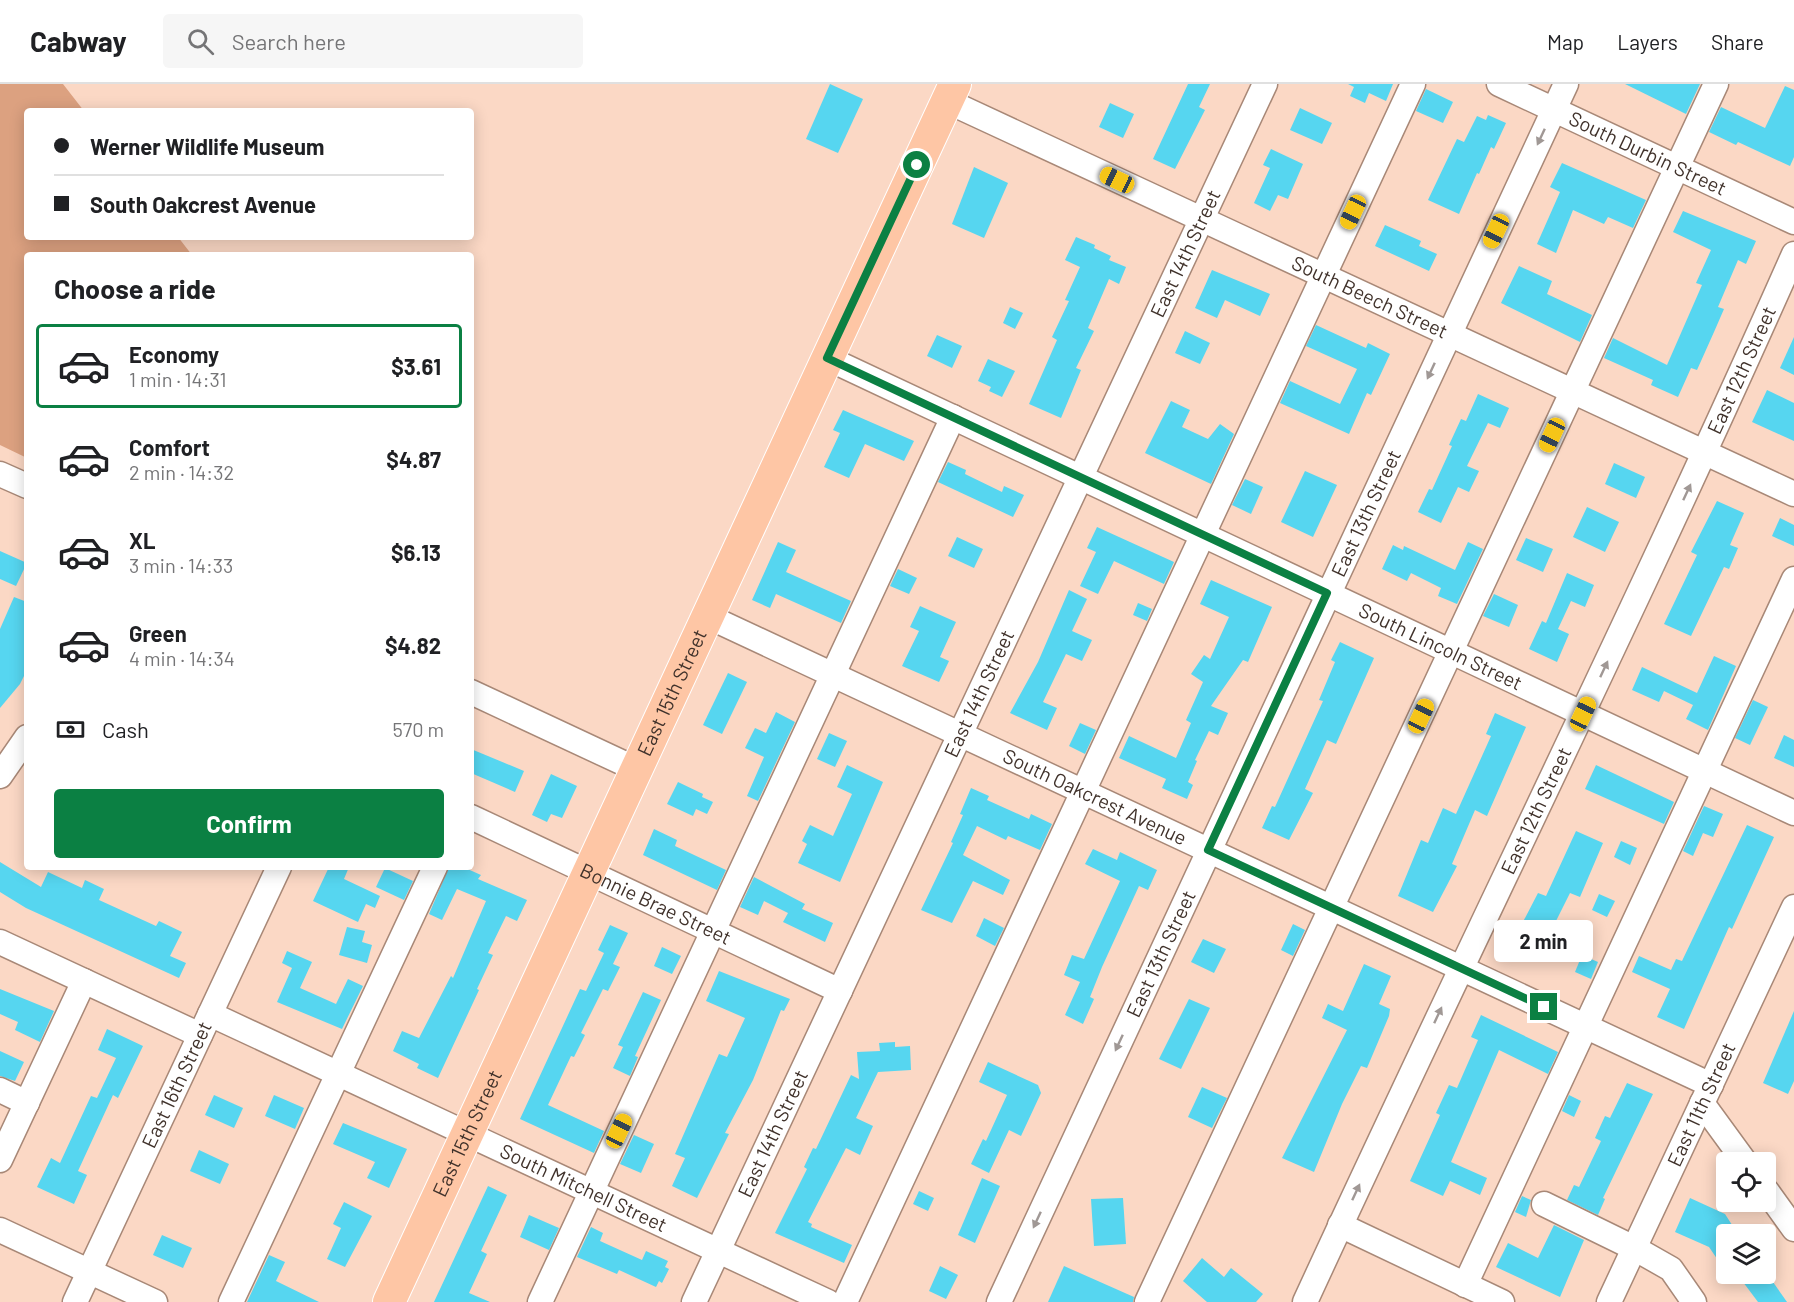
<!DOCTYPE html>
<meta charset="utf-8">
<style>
:root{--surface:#fff;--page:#f6f6f6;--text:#202124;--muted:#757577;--line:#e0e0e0;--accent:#0b8043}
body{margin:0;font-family:Barlow,sans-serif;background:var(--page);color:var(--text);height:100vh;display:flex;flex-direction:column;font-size:22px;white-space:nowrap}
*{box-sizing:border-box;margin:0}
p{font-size:20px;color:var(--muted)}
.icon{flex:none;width:33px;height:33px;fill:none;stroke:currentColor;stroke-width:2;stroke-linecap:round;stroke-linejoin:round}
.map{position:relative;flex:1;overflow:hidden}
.panel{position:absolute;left:24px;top:168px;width:450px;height:618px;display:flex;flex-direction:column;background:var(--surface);border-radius:6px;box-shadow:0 3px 15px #0003}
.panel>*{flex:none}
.top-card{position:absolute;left:24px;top:24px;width:450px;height:132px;border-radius:6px;box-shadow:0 3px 15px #0003;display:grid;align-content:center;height:132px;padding:0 30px;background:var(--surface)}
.fabs{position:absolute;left:1716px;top:1068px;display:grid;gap:12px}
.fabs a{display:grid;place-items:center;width:60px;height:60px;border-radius:6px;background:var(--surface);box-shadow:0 3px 15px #0003;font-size:30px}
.end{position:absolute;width:27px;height:27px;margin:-14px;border:8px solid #0b8043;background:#fff;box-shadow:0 0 0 3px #fff}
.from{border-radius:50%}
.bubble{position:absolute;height:42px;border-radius:6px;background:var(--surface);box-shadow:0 3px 15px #0003;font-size:20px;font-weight:700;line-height:42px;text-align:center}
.car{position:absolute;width:18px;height:36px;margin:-18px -9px;border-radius:8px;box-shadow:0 0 4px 2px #0007;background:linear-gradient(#f5c518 24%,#345 0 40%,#f5c518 0 76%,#345 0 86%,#f5c518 0)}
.top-card b{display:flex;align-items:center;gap:21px;height:57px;font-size:22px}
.top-card b+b{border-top:2px solid var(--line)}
.top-card i{width:15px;height:15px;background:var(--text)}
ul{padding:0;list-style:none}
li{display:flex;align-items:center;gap:18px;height:84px;margin:0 12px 9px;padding:0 18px;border:3px solid transparent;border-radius:6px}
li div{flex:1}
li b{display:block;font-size:22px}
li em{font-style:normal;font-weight:700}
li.active{border-color:var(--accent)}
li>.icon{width:54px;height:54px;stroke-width:1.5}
h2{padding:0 30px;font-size:27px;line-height:72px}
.pay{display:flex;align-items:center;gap:15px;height:66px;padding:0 30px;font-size:22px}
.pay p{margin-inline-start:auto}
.action{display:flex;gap:12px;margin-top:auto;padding:12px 30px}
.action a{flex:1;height:69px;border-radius:6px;background:var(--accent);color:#fff;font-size:24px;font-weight:700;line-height:69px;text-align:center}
header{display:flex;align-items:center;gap:36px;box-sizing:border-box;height:84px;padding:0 30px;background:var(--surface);border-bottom:2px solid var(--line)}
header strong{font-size:28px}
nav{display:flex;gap:33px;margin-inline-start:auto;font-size:21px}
.search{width:420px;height:54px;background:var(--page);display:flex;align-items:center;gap:15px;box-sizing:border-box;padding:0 21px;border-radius:6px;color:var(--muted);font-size:22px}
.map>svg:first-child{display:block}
.green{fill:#dca180}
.building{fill:#56d6f0}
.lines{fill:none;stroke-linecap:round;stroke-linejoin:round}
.minor-casing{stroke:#a88877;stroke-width:27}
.major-casing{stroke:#fff;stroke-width:34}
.minor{stroke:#fff;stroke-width:24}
.major{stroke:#fec6a5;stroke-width:32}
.oneway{fill:#a09895}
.route{stroke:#0b8043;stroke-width:8}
.labels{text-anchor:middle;stroke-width:6;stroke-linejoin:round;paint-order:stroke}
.street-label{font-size:20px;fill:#40322b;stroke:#fbd8c5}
</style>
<header>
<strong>Cabway</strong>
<div class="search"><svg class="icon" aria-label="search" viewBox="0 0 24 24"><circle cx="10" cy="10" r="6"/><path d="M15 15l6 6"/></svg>Search here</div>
<nav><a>Map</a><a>Layers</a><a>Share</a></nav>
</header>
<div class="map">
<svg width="1794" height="1218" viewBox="0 0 1794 1218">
<rect width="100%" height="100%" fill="#fbd8c5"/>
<polygon class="green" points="0,0 63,0 84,27 27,27 27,153 178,153 192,171 27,171 27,374 0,361"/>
<g class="building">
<polygon points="830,0 863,15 838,69 806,55"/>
<polygon points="1188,0 1210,0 1199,23 1205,26 1175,85 1153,75"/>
<polygon points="1348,0 1393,0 1386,17 1369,9 1365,19 1350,12 1354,3"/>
<polygon points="1625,0 1700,0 1686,30"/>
<polygon points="1785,2 1794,6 1794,73 1790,82 1738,58 1736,61 1709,48 1721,23 1765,44"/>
<polygon points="1426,5 1453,18 1443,39 1416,27"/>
<polygon points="1110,19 1134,30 1123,54 1099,43"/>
<polygon points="1300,24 1332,39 1322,60 1290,46"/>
<polygon points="1488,31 1506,39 1494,65 1491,63 1479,90 1477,89 1459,130 1428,116 1457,55 1464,58 1477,32 1486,36"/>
<polygon points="1271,65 1303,80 1288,115 1278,111 1270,127 1254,119 1270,84 1263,81"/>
<polygon points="1562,79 1646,116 1633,144 1608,133 1604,140 1573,126 1556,169 1537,160 1560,108 1550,103"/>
<polygon points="974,83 1008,99 984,154 952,140"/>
<polygon points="1683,127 1756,157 1746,180 1738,176 1718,223 1724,225 1714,248 1697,286 1691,284 1678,313 1651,301 1653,296 1604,274 1613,254 1667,281 1702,201 1696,199 1711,166 1673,148"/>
<polygon points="1385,141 1421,157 1419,162 1437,170 1429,187 1375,162"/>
<polygon points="1076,153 1095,161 1094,164 1111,172 1109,176 1126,183 1119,200 1109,195 1088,244 1094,247 1076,284 1081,286 1061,334 1029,320 1057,256 1052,253 1069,217 1065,216 1080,183 1065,176"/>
<polygon points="1519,182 1552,197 1547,210 1592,231 1580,258 1501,219"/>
<polygon points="1212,186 1270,210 1260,232 1225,216 1217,234 1195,224"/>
<polygon points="1010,223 1023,229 1015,245 1003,239"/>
<polygon points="1316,241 1366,264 1368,259 1390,270 1371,311 1367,309 1349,350 1280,319 1290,297 1340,320 1357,285 1306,262"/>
<polygon points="1185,247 1210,259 1200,280 1175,269"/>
<polygon points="937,251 962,262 952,284 927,272"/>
<polygon points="1794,253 1794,291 1780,284"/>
<polygon points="988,275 1015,287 1002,313 989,307 991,303 978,297"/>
<polygon points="1767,306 1794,319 1794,357 1752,338"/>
<polygon points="1478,310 1509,324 1500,344 1488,339 1467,382 1479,387 1469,408 1458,403 1441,439 1418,428 1429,405 1432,406 1452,362 1449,361 1461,335 1466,337"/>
<polygon points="1171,317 1190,326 1182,343 1208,355 1220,340 1234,350 1211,400 1145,369"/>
<polygon points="843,326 914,357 904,377 865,360 849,394 824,383 840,349 833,346"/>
<polygon points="948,378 966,386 965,390 1002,408 1004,402 1024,411 1013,433 938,398"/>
<polygon points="1614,379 1645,393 1636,414 1605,400"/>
<polygon points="1305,387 1337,401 1313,453 1281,438"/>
<polygon points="1245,395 1263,403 1251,430 1232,421"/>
<polygon points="1717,417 1744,429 1730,461 1738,464 1729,485 1724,483 1691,552 1664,540 1697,471 1691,468"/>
<polygon points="1587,423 1619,438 1605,468 1573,453"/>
<polygon points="1780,434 1794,441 1794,462 1772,452"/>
<polygon points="1097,443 1174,478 1164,500 1114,477 1098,510 1080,502 1096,468 1087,464"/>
<polygon points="957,453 983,465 974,484 948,472"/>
<polygon points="1526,454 1553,465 1543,488 1516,476"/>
<polygon points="778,458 796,466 786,488 851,517 841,539 776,510 770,524 752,516"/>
<polygon points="1468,458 1483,465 1457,520 1438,512 1441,504 1411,489 1407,497 1382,485 1393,461 1403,466 1404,462 1455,486"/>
<polygon points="0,467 27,479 16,502 0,495"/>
<polygon points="898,485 917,494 909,510 890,502"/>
<polygon points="1567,489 1594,501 1585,523 1571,517 1558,545 1569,550 1557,578 1529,565 1542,537 1546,539"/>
<polygon points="1211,496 1272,523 1248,578 1243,576 1211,622 1228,629 1218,651 1209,647 1195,676 1197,677 1188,698 1193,701 1187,715 1162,704 1166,695 1119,674 1129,652 1176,674 1191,639 1186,636 1203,598 1191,590 1204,571 1210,575 1229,533 1200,520"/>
<polygon points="1069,506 1087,515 1072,547 1092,556 1082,577 1066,570 1043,618 1057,624 1047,646 1010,629 1038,578"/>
<polygon points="1494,510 1518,521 1509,543 1483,532"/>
<polygon points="14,513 27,518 27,586 20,600 0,624 0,545"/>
<polygon points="1138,519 1152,525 1147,537 1133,531"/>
<polygon points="920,522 956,538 940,573 949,577 939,598 902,582 919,547 910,543"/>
<polygon points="1340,558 1374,574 1336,660 1327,656 1305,705 1313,709 1289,756 1262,744 1272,722 1275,723 1323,617 1319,616 1335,578 1331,576"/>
<polygon points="1714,572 1736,582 1708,646 1686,635 1693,621 1664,607 1659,618 1632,606 1642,583 1697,609"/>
<polygon points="728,589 747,598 722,650 703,641"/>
<polygon points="1753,616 1768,623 1750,661 1735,654"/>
<polygon points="776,628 795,638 758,717 747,712 764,673 745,664 755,644 766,649"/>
<polygon points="1495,629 1526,643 1487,732 1475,726 1452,780 1457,782 1433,828 1398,812 1421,756 1428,759 1443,724 1456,730 1491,652 1486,650"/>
<polygon points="1080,639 1096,646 1085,670 1069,662"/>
<polygon points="829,649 847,657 835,683 817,675"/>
<polygon points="1784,651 1794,656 1794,683 1774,674"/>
<polygon points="471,665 524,687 515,708 471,689"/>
<polygon points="847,681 883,698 840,798 798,779 807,760 802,757 810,741 833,752 852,710 837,703"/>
<polygon points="1596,681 1674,718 1664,740 1585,705"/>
<polygon points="551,690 577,702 562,734 551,730 547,738 532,731"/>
<polygon points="678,698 703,710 702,713 713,718 707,730 696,725 693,732 667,720"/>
<polygon points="971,704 989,712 987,716 1029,735 1031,730 1052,740 1040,766 1008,752 1006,756 977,742 963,771 1010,796 1003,811 973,797 952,839 921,826 953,759 951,758 963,731 960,730"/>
<polygon points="1704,722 1723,730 1713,753 1703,749 1693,772 1683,767"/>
<polygon points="1747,741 1774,753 1732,845 1729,843 1684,945 1657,933 1670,905 1632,888 1639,872 1671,886 1676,875 1682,877"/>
<polygon points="654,745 677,756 675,762 726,786 717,806 643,771"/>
<polygon points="1576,747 1603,759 1580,813 1570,809 1538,873 1511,861 1538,809 1546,812"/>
<polygon points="1621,757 1637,764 1630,781 1614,773"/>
<polygon points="1093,765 1117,776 1120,768 1157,786 1148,806 1139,802 1102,883 1090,913 1094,915 1083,940 1065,931 1080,898 1064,891 1072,871 1084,875 1120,797 1085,780"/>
<polygon points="0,778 41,803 48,788 82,804 85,796 104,805 99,816 156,842 159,837 182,848 170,872 186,879 179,894 26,824 0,808"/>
<polygon points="329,783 349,783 344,795 380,812 375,824 366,820 358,838 313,817"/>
<polygon points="449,783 463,783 481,791 478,795 527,816 517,837 506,832 488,869 493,871 477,905 479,906 438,994 417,984 419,980 393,967 402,947 419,954 451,892 453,894 486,817 457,805 442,836 429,830"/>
<polygon points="385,784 413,797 404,816 376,803"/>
<polygon points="754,793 805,820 802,825 833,839 825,858 783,838 788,829 764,817 758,831 740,823"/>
<polygon points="1599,810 1615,817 1607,833 1592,826"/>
<polygon points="984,834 1004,844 995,862 976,852"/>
<polygon points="1293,840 1305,846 1293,872 1281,866"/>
<polygon points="610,841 628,849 613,880 620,883 608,907 603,905 581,949 585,951 574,973 571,972 548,1021 604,1047 594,1069 520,1035 580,905 586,907 604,869 598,866"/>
<polygon points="347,843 365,847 362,858 372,861 367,879 339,871"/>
<polygon points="1203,855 1226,865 1214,889 1191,878"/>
<polygon points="662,863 681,872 672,890 654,882"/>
<polygon points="287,867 312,878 300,904 336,920 348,895 363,902 342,945 277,918 292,884 282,879"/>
<polygon points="1582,871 1598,878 1591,895 1575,888"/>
<polygon points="1364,880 1391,892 1379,920 1390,925 1389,932 1367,984 1361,982 1342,1020 1314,1088 1282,1074 1347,946 1322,934 1328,920 1343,927"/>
<polygon points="719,887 790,915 784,927 781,926 753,996 725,1049 729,1050 697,1114 672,1102 685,1074 675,1070 719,970 727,973 745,934 706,917"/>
<polygon points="0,905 54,927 40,958 15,946 18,938 0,930"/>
<polygon points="643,908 661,916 635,972 638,973 630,992 613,984 623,963 618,961"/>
<polygon points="1189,915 1210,924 1181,985 1159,975"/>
<polygon points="1794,927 1794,997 1788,1010 1763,999"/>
<polygon points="1481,931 1558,968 1548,990 1499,966 1451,1078 1487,1094 1480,1111 1450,1097 1443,1112 1410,1097 1440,1031 1436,1029 1449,1001 1457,1004 1478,956 1471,953"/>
<polygon points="107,945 143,962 118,1014 113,1011 78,1087 87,1091 74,1120 37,1103 51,1074 60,1079 91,1012 97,1014 116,974 98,966"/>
<polygon points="895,958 895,963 910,962 911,986 878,988 856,1034 873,1042 860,1071 846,1064 808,1138 812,1140 811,1143 852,1161 844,1179 775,1149 807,1085 804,1083 813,1064 816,1065 851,991 859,995 857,968 880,967 879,959"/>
<polygon points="0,967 24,978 15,997 0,992"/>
<polygon points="988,978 1038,1001 1041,1009 1021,1052 1009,1046 989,1089 971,1080 983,1055 986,1057 1007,1011 979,998"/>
<polygon points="1627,999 1653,1010 1603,1114 1605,1115 1598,1131 1567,1116 1574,1101 1579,1103 1601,1057 1595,1054 1605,1032 1610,1034"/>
<polygon points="1202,1003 1227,1014 1212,1044 1188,1033"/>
<polygon points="214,1011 243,1024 234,1044 205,1031"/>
<polygon points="274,1011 304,1024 295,1045 265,1032"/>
<polygon points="1569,1011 1581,1017 1574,1033 1562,1027"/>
<polygon points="343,1039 407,1065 389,1104 367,1094 375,1078 333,1060"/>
<polygon points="634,1051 654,1060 641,1089 620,1080"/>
<polygon points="199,1066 229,1080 220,1100 190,1087"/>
<polygon points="982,1094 1000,1102 975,1159 958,1151"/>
<polygon points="488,1102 507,1111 481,1167 487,1170 469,1209 490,1218 434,1218"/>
<polygon points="919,1107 934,1114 928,1127 913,1120"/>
<polygon points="1522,1112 1531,1116 1526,1133 1515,1128"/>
<polygon points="1123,1114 1126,1160 1094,1162 1091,1115"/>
<polygon points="1690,1114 1725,1130 1734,1144 1726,1149 1726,1188 1709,1163 1675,1148"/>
<polygon points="344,1118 372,1132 345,1183 327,1175 341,1144 333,1140"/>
<polygon points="529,1131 559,1144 549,1166 520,1153"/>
<polygon points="1554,1141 1584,1156 1560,1213 1496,1183 1508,1159 1538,1174"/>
<polygon points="591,1143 603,1149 600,1157 642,1176 646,1167 668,1177 665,1183 669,1185 662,1199 659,1197 656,1203 619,1186 617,1190 577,1173"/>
<polygon points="162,1151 192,1164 183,1184 153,1171"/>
<polygon points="269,1171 285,1178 276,1197 319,1218 247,1218"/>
<polygon points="1202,1174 1224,1193 1231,1184 1263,1210 1256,1218 1207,1218 1183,1197"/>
<polygon points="940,1182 958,1191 946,1215 929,1207"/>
<polygon points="1064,1182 1134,1213 1133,1218 1048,1218"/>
<polygon points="1766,1188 1787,1218 1758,1218 1737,1190"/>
</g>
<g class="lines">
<defs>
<g id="minor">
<path id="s1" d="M 1499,0 L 1794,138"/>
<path id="s2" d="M 947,17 L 1794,410"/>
<path id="s3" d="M 827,274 L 1794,729"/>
<polyline points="0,390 27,402"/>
<path id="s4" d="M 707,532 L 1711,1001"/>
<polyline points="471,608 636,685"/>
<polyline points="0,692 27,653"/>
<path id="s5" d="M 471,733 L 840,907"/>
<polyline points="0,858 200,951"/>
<path id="s6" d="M 210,930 L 828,1218"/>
<polyline points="0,1006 27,1019"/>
<polyline points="1702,1019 1745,1078"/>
<polyline points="0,1076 84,897"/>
<polyline points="1766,1106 1794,1145"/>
<polyline points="1544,1120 1634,1164 1671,1185 1694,1218"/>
<polyline points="1340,1141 1502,1218"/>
<polyline points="0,1146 155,1218"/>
<polyline points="1465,1201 1794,495"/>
<path id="s7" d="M 75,1218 L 279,783"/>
<polyline points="231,1218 435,783"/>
<polyline points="540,1218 953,333"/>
<path id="s8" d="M 694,1218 L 1265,0"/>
<polyline points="845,1218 1413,0"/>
<path id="s9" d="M 999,1218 L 1566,0"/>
<polyline points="1147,1218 1716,0"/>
<path id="s10" d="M 1305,1218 C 1466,868 1638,522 1794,170"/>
<path id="s11" d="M 1609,1218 L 1794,823"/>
</g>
<g id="major">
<path id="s12" d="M 389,1218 L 955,0"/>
</g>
</defs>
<use href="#minor" class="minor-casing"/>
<use href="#major" class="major-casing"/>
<use href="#minor" class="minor"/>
<use href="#major" class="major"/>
</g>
<defs><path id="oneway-solid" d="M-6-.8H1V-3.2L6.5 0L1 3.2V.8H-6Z" transform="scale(1.5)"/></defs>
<g class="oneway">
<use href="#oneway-solid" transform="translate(1541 53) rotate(115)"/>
<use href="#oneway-solid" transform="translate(1431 287) rotate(115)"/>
<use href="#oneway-solid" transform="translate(1687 408) rotate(-65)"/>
<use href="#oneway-solid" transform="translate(1604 585) rotate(-65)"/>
<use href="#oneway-solid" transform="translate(1438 931) rotate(-65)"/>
<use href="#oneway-solid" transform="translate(1119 959) rotate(115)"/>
<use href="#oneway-solid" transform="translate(1356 1108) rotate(-65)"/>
<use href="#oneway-solid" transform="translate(1037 1136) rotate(115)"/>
</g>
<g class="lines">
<polyline class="route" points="917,81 827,274 1327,509 1208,766 1544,923"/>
</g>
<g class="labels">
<g class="street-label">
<text dy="7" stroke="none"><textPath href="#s1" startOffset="164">South Durbin Street</textPath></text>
<text dy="7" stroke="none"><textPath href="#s8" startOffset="1158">East 14th Street</textPath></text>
<text dy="7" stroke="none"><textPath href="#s2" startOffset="466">South Beech Street</textPath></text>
<text dy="7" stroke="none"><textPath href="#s10" startOffset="1029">East 12th Street</textPath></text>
<text dy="7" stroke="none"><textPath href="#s9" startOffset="870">East 13th Street</textPath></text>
<text dy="7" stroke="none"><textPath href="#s3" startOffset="678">South Lincoln Street</textPath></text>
<text dy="7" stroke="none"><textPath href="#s12" startOffset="672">East 15th Street</textPath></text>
<text dy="7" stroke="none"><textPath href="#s8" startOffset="672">East 14th Street</textPath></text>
<text dy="7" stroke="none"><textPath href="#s4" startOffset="428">South Oakcrest Avenue</textPath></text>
<text dy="7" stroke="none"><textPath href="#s10" startOffset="543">East 12th Street</textPath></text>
<text dy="7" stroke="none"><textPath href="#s5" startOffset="204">Bonnie Brae Street</textPath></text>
<text dy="7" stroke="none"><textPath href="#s9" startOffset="384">East 13th Street</textPath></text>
<text dy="7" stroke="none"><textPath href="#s7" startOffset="240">East 16th Street</textPath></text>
<text dy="7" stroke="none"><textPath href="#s11" startOffset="218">East 11th Street</textPath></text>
<text dy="7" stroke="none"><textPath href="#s8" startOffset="186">East 14th Street</textPath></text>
<text dy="7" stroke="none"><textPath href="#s12" startOffset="186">East 15th Street</textPath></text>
<text dy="7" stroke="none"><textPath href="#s6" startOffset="412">South Mitchell Street</textPath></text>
</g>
</g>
</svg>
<div class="fabs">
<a><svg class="icon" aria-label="locate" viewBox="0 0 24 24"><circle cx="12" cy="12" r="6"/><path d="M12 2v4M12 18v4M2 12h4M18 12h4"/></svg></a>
<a><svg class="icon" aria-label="layers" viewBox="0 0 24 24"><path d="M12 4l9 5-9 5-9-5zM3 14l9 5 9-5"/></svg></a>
</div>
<i class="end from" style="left:917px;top:81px"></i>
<i class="end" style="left:1544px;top:923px"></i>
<div class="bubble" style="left:1494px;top:836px;width:99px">2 min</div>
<i class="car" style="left:1117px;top:96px;rotate:295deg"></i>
<i class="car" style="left:1353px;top:128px;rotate:205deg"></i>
<i class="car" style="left:1496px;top:147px;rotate:205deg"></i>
<i class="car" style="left:1552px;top:351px;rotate:205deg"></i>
<i class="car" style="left:1583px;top:630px;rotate:25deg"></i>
<i class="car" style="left:1421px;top:632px;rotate:25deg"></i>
<i class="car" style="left:619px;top:1047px;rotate:25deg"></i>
<div class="top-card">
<b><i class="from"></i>Werner Wildlife Museum</b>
<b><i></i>South Oakcrest Avenue</b>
</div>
<section class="panel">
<h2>Choose a ride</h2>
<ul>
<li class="active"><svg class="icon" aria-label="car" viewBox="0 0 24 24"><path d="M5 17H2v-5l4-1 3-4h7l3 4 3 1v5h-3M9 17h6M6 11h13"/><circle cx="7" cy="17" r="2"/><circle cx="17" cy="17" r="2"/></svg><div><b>Economy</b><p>1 min · 14:31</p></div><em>$3.61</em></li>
<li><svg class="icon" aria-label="car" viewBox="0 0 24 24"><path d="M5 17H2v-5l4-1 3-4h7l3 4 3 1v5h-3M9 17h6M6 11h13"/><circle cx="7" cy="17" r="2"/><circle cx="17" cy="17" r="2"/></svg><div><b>Comfort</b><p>2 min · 14:32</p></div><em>$4.87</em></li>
<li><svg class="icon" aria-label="car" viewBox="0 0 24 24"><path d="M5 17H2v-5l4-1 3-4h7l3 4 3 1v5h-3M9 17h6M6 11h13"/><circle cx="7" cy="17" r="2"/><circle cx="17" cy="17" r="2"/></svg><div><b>XL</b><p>3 min · 14:33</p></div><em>$6.13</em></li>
<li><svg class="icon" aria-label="car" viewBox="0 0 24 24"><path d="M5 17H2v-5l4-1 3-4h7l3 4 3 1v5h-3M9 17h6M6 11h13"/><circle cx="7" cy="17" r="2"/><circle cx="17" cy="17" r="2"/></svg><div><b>Green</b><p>4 min · 14:34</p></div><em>$4.82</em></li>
</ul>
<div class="pay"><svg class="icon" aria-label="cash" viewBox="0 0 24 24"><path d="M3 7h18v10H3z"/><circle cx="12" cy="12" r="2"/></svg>Cash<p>570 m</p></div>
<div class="action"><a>Confirm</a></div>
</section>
</div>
